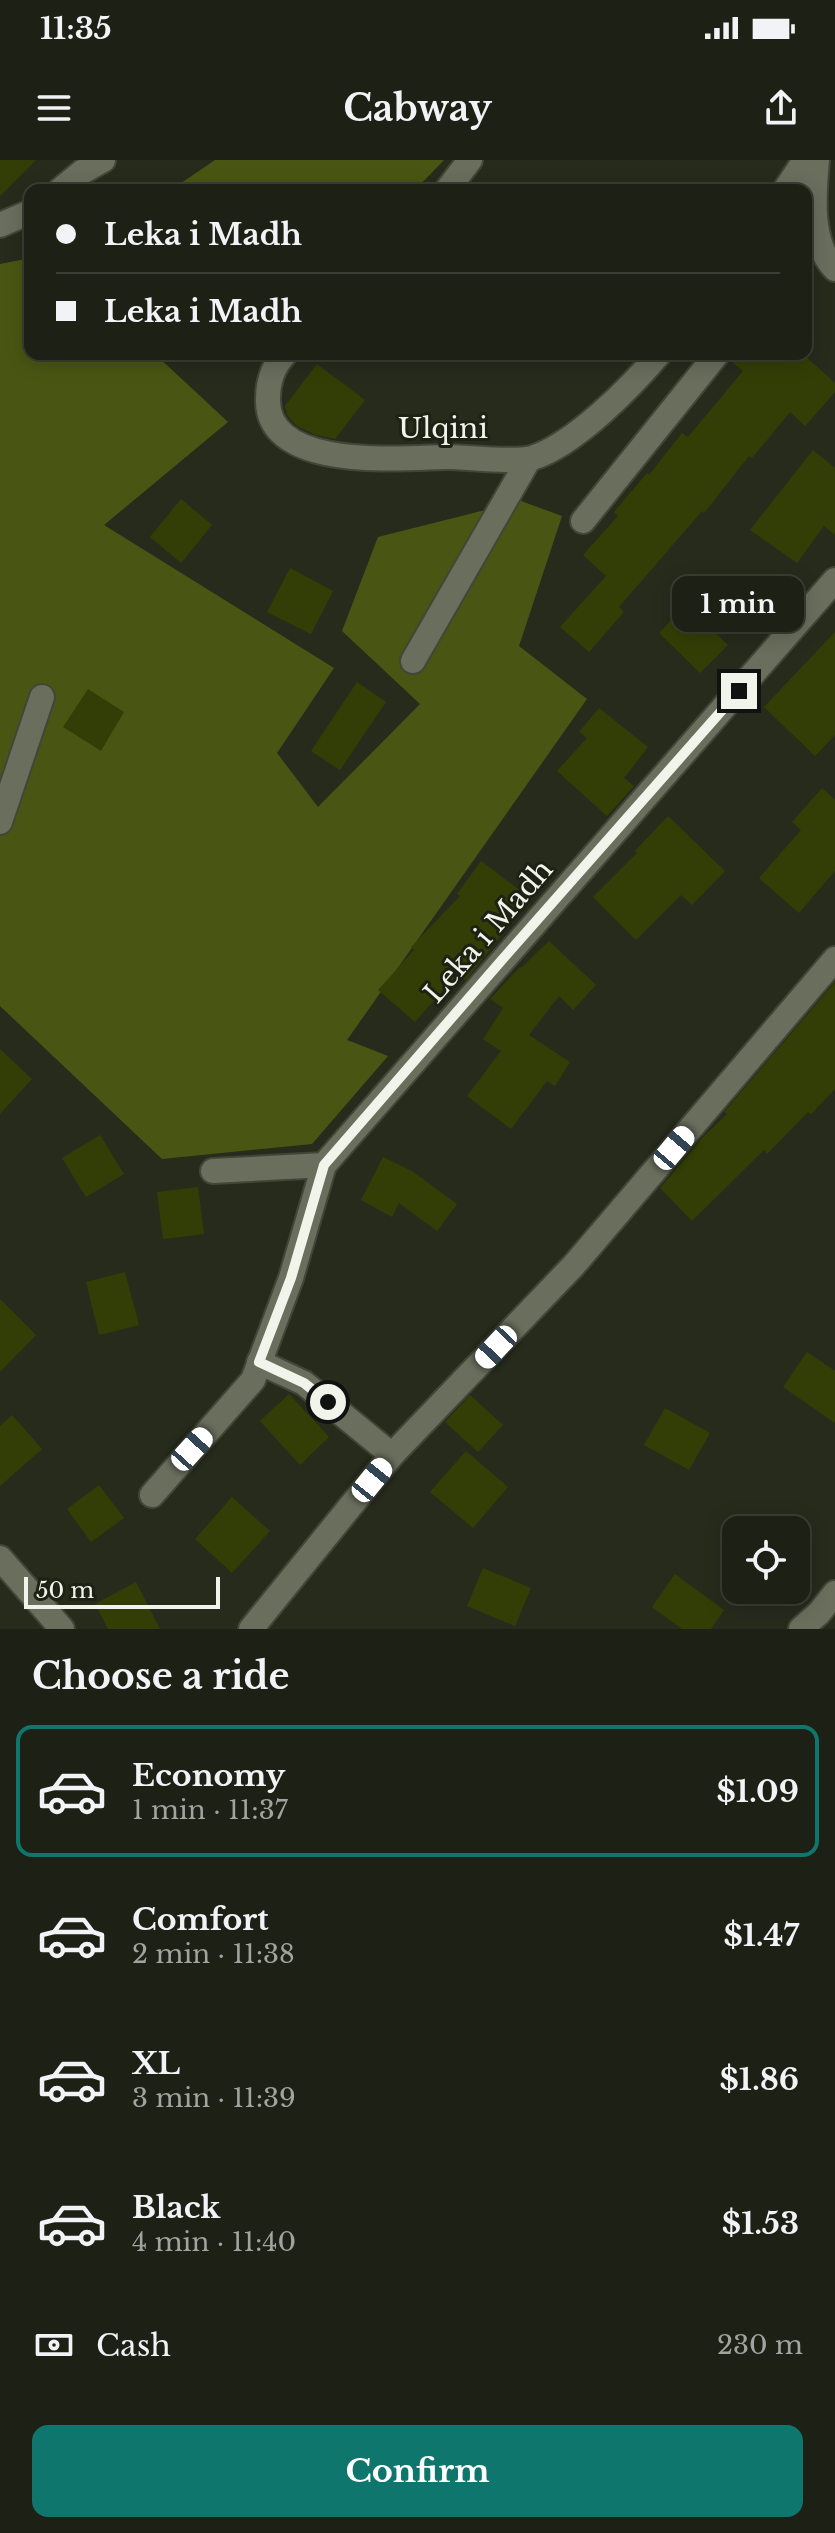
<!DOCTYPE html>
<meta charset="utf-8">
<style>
:root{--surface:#1d2015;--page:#2a2d22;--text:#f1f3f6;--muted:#a0a3a0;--line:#3b3e34;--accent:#0f766e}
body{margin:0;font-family:"Libre Baskerville",serif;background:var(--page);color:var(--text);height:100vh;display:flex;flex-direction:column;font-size:30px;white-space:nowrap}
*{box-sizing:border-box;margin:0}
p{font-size:26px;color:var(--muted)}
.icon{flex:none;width:44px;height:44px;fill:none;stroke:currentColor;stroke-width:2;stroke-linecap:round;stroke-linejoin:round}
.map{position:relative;height:1469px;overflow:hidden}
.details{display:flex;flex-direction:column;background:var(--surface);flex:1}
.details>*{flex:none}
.hud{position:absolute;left:24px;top:24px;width:788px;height:176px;border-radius:16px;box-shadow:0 4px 20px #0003,0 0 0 2px var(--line);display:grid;align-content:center;height:176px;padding:0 32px;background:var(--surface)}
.controls{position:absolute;left:722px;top:1356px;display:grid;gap:16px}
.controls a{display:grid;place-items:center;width:88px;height:88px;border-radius:16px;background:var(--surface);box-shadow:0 4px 20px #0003,0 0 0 2px var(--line);font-size:40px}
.scale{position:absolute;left:24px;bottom:20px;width:196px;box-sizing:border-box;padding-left:8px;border:4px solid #f1f4ea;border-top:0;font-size:22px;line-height:28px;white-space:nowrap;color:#f1f4ea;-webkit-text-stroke:6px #1e2113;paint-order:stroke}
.end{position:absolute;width:36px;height:36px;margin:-18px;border:10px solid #f1f4ea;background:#111;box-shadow:0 0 0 4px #111}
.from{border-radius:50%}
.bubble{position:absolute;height:56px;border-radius:16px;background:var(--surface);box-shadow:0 4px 20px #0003,0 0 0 2px var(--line);font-size:26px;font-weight:800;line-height:56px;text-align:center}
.car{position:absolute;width:24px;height:48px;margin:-24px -12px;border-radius:10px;box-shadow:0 0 6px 2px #0007;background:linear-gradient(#fff 24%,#345 0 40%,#fff 0 76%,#345 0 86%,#fff 0)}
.hud b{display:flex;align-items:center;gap:28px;height:76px;font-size:30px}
.hud b+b{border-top:2px solid var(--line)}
.hud i{width:20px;height:20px;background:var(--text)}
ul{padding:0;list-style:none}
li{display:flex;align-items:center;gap:24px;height:132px;margin:0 16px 12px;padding:0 16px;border:4px solid transparent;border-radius:16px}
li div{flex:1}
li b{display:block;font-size:30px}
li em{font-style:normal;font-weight:800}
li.on{border-color:var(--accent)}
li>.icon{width:72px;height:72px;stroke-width:1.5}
h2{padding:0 32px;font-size:36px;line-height:96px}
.pay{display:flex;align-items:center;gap:20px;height:88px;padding:0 32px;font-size:30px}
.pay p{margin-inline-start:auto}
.action{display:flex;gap:16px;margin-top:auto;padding:16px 32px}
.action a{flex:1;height:92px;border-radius:16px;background:var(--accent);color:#fff;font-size:32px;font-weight:800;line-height:92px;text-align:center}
.status{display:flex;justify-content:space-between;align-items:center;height:56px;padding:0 40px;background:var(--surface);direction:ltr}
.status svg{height:22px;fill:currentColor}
header{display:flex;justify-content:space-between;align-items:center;height:104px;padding:0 32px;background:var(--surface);font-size:36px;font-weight:800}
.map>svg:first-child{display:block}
.green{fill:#495613}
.building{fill:#333e06}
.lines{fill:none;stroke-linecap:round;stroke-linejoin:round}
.minor-casing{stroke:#424538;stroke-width:28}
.minor{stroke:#6a6e5d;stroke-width:24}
.route{stroke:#f1f4ea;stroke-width:10}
.labels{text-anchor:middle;stroke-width:6;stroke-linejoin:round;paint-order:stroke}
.street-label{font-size:28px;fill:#f1f4ea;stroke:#1e2113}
</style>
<div class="status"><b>11:35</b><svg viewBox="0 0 49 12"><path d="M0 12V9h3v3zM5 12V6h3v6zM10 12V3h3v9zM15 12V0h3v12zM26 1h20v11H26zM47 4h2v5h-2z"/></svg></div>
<header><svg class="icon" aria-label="menu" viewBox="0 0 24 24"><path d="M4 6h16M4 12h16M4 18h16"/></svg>Cabway<svg class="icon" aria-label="share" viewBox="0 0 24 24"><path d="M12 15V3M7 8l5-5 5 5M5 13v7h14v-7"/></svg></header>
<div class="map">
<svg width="835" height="1469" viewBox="0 0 835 1469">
<rect width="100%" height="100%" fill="#272b1c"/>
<g class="green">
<polygon points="215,0 444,0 415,30 171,30"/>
<polygon points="30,98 30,194 155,194 228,262 104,365 334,508 277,593 318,647 420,544 342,471 378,377 521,341 562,356 519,486 587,539 347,880 388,896 312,984 162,999 0,846 0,104"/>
</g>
<g class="building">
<polygon points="0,0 36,0 0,36"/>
<polygon points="732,194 803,194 835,223 835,232 805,266 790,252 752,298 749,296 704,353 702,351 619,447 624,452 589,492 560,467 606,416 583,395 618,356 614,352 647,313 649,315 682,273 688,277 743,211 730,200"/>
<polygon points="317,204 365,240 335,279 316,275 297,266 287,255 285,246"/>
<polygon points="813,290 835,308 835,375 824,366 797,403 750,370"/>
<polygon points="181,339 212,365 181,403 150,377"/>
<polygon points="290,408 333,431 311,474 267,452"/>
<polygon points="686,445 728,485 700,513 659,473"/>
<polygon points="835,472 835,575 815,596 764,547"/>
<polygon points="357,522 386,542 340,610 311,591"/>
<polygon points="88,529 124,552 101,591 63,567"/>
<polygon points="599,548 648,587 624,618 634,626 607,656 557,611 587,578 579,572"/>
<polygon points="822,628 835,640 835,711 799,753 759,718 801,670 792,662"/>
<polygon points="668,656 725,711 692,745 681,735 636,780 593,737 637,693 635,691"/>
<polygon points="481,701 530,738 466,820 460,815 453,825 450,822 415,862 378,830 414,790 411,787 460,736 457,734"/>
<polygon points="549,781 596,825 573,850 559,836 529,875 570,902 555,926 547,921 511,969 467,936 501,891 483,879 503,848 490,839 520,807 521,808"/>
<polygon points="835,822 835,929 811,954 808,952 767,994 764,990 692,1061 660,1028 701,979 727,954 724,952"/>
<polygon points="0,889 32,919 0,954"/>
<polygon points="100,975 124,1014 86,1037 62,998"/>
<polygon points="383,997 412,1011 457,1044 437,1071 399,1043 392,1057 361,1040"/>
<polygon points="198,1027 204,1074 163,1079 157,1032"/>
<polygon points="125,1112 139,1165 99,1175 86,1122"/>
<polygon points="0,1139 36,1175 0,1212"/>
<polygon points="807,1192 835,1211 835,1263 783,1227"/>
<polygon points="289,1234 329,1277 300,1305 260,1261"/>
<polygon points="470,1235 503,1265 478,1292 445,1262"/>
<polygon points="665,1248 710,1273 689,1310 644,1285"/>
<polygon points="12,1255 42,1289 0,1326 0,1266"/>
<polygon points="466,1291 508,1327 473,1368 430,1332"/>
<polygon points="99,1325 124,1358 91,1382 67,1349"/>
<polygon points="232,1337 270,1371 232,1413 195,1379"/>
<polygon points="483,1408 531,1428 515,1466 467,1446"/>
<polygon points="675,1414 724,1450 711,1469 682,1469 652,1447"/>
<polygon points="136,1422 160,1469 108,1469 95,1444"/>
</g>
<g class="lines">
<defs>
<g id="minor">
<path d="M 817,0 C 814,34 809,82 835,109"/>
<polyline points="60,30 82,12 103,0"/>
<polyline points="447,30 470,0"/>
<polyline points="785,30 805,0"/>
<polyline points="0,65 30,52"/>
<path d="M 285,194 C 273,206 268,223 268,239 C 266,311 400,298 446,297 C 467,297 514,303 532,298 C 574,285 630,228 659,194"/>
<polyline points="583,361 717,194"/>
<polyline points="413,501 529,299"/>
<polyline points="0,662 42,537"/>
<polyline points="213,1011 324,1005"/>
<polyline points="259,1202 304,1223 392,1295"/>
<polyline points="152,1335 253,1220 291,1118 324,1005 835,420"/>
<polyline points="0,1398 62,1469"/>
<polyline points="251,1469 392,1295 574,1105 835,799"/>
<polyline points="801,1469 819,1453 835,1433"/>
</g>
</defs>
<use href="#minor" class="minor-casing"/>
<use href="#minor" class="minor"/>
</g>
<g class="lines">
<polyline class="route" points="328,1242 304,1223 259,1202 291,1118 324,1005 501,801 739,531"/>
</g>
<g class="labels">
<g class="street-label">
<text x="443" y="278">Ulqini</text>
<text transform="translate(488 771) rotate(-49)" y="10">Leka i Madh</text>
</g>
</g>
</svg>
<div class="controls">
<a><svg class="icon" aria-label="locate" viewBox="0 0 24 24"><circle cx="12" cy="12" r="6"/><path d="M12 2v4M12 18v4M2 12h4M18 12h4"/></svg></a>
</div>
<div class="scale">50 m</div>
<i class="end from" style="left:328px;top:1242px"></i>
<i class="end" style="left:739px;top:531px"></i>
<div class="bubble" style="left:672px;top:416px;width:132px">1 min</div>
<i class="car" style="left:674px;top:988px;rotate:40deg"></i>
<i class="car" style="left:496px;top:1187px;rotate:223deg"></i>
<i class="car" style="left:192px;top:1289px;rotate:42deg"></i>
<i class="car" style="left:372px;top:1320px;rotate:39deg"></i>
<div class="hud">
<b><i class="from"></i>Leka i Madh</b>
<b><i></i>Leka i Madh</b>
</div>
</div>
<section class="details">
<h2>Choose a ride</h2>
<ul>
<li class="on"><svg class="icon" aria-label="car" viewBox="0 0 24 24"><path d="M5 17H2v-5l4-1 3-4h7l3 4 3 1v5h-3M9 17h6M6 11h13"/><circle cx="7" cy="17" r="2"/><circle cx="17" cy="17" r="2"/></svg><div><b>Economy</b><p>1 min · 11:37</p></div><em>$1.09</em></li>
<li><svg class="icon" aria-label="car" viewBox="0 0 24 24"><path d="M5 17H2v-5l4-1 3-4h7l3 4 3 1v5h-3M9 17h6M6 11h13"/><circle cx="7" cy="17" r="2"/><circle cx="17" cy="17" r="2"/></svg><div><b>Comfort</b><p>2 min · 11:38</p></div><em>$1.47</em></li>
<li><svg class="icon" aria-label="car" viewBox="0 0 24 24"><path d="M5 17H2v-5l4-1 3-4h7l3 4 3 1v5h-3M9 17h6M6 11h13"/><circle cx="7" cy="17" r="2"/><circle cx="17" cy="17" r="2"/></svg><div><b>XL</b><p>3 min · 11:39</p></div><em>$1.86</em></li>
<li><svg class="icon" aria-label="car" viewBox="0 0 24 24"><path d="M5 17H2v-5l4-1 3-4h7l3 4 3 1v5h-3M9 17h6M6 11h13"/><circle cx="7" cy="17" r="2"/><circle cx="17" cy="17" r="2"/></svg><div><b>Black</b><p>4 min · 11:40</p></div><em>$1.53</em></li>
</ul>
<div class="pay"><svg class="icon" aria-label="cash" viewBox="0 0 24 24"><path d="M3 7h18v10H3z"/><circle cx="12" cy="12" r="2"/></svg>Cash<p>230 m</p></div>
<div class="action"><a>Confirm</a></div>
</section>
